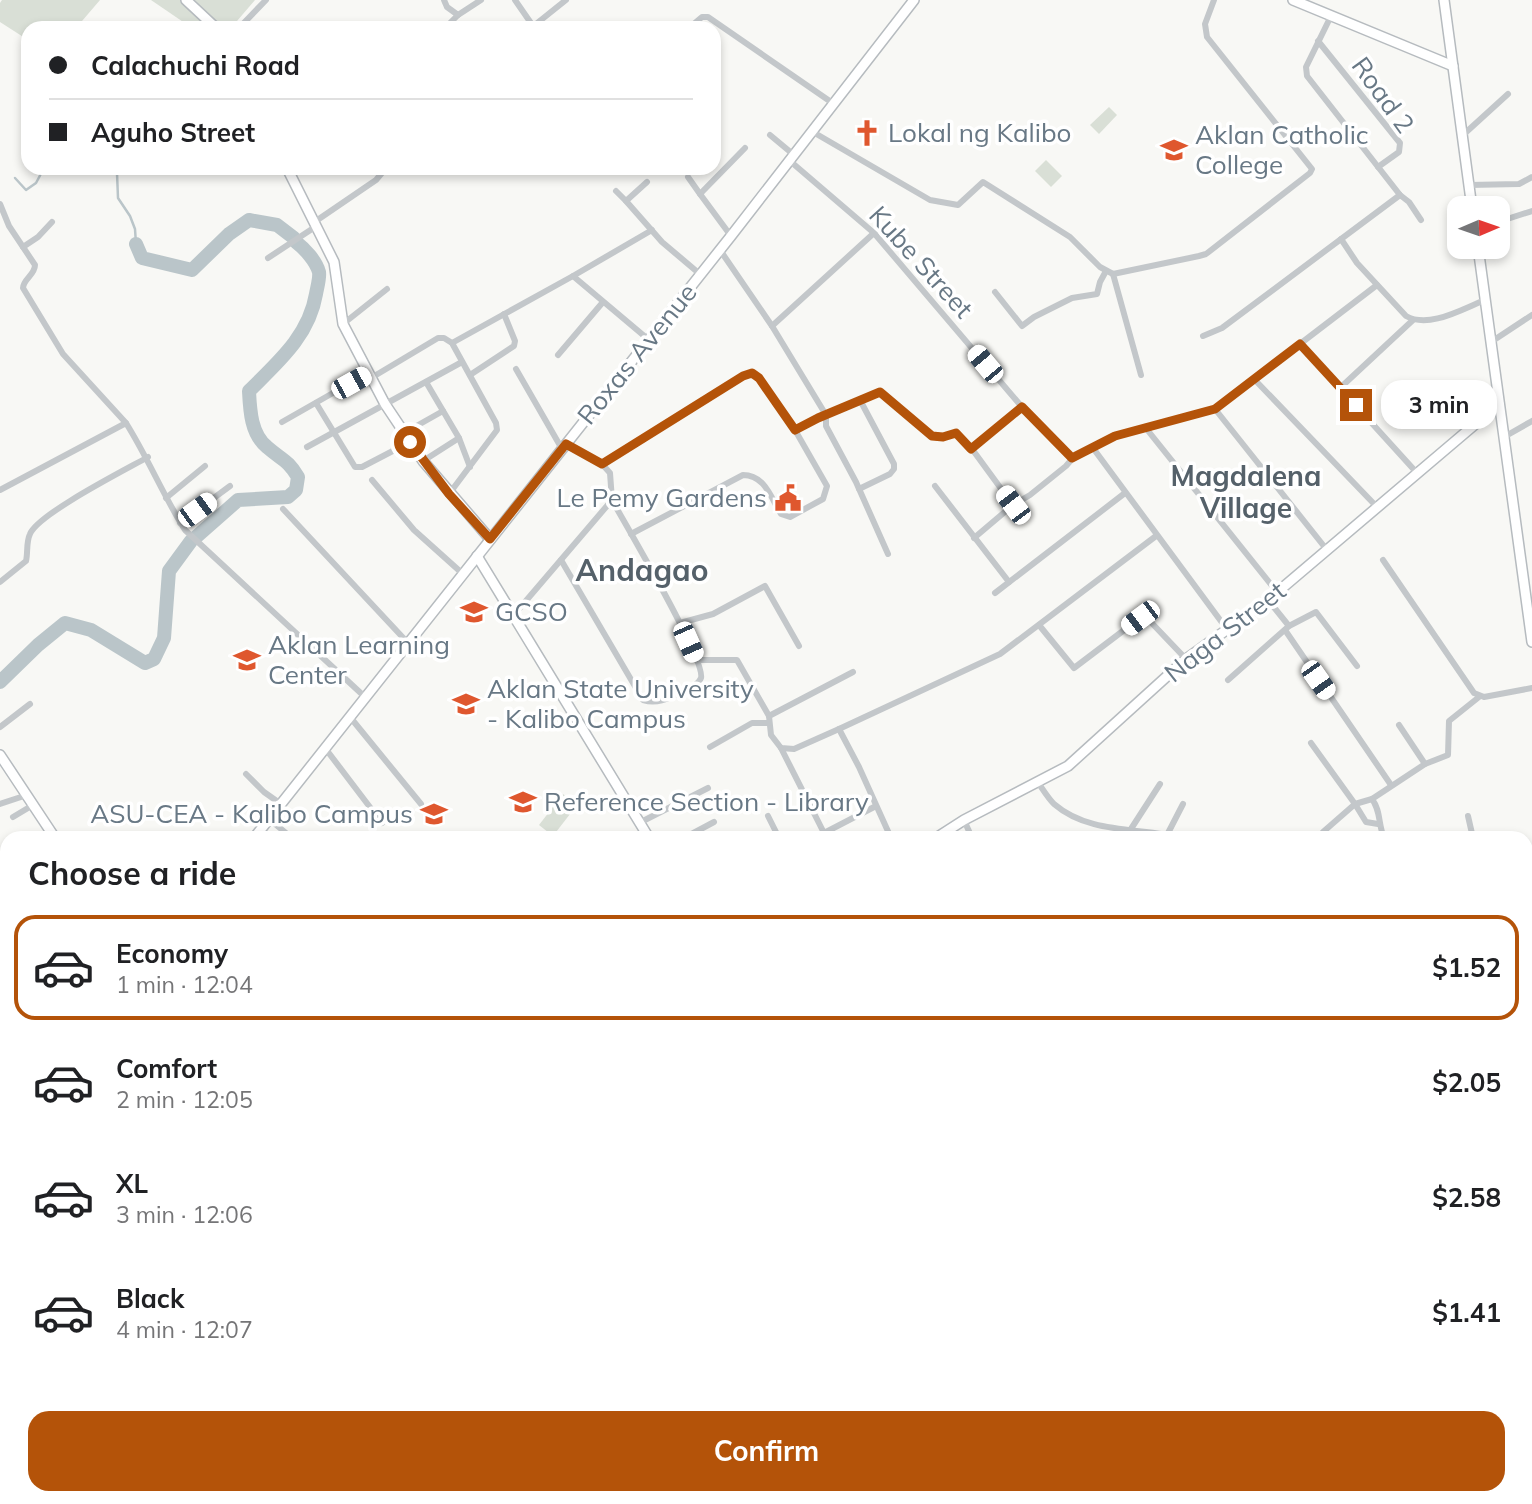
<!DOCTYPE html>
<meta charset="utf-8">
<style>
:root{--surface:#fff;--page:#f6f6f6;--text:#202124;--muted:#757577;--line:#e0e0e0;--accent:#b45309}
body{margin:0;font-family:Mulish,sans-serif;background:var(--page);color:var(--text);height:100vh;display:flex;flex-direction:column;font-size:26px;white-space:nowrap}
*{box-sizing:border-box;margin:0}
p{font-size:23px;color:var(--muted)}
.icon{flex:none;width:38px;height:38px;fill:none;stroke:currentColor;stroke-width:2;stroke-linecap:round;stroke-linejoin:round}
.map{position:relative;flex:1;overflow:hidden}
.drawer{position:absolute;left:0px;top:831px;width:1533px;height:674px;display:flex;flex-direction:column;background:var(--surface);border-radius:21px 21px 0 0;box-shadow:0 4px 10px #0003}
.drawer>*{flex:none}
.hud{position:absolute;left:21px;top:21px;width:700px;height:154px;border-radius:21px;box-shadow:0 4px 10px #0003;display:grid;align-content:center;height:154px;padding:0 28px;background:var(--surface)}
.needle{width:46px;rotate:88deg}
.fabs{position:absolute;left:1447px;top:196px;display:grid;gap:14px}
.fabs a{display:grid;place-items:center;width:63px;height:63px;border-radius:14px;background:var(--surface);box-shadow:0 4px 10px #0003;font-size:35px}
.end{position:absolute;width:32px;height:32px;margin:-16px;border:9px solid #b45309;background:#fff;box-shadow:0 0 0 4px #fff}
.from{border-radius:50%}
.bubble{position:absolute;height:49px;border-radius:21px;background:var(--surface);box-shadow:0 4px 10px #0003;font-size:23px;font-weight:700;line-height:49px;text-align:center}
.car{position:absolute;width:21px;height:42px;margin:-21px -10px;border-radius:9px;box-shadow:0 0 5px 2px #0007;background:linear-gradient(#fff 24%,#345 0 40%,#fff 0 76%,#345 0 86%,#fff 0)}
.hud b{display:flex;align-items:center;gap:24px;height:66px;font-size:26px}
.hud b+b{border-top:2px solid var(--line)}
.hud i{width:18px;height:18px;background:var(--text)}
ul{padding:0;list-style:none}
li{display:flex;align-items:center;gap:21px;height:105px;margin:0 14px 10px;padding:0 14px;border:4px solid transparent;border-radius:21px}
li div{flex:1}
li b{display:block;font-size:26px}
li em{font-style:normal;font-weight:700}
li.on{border-color:var(--accent)}
li>.icon{width:63px;height:63px;stroke-width:1.5}
h2{padding:0 28px;font-size:32px;line-height:84px}
.action{display:flex;gap:14px;margin-top:auto;padding:14px 28px}
.action a{flex:1;height:80px;border-radius:21px;background:var(--accent);color:#fff;font-size:28px;font-weight:700;line-height:80px;text-align:center}
.map>svg:first-child{display:block}
.green{fill:#d9dfd6}
.lines{fill:none;stroke-linecap:round;stroke-linejoin:round}
.stream{stroke:#bac5c9;stroke-width:2.5}
.river{stroke:#bac5c9;stroke-width:14}
.secondary-casing{stroke:#b6bbbf;stroke-width:12}
.street{stroke:#c3c7ca;stroke-width:6}
.secondary{stroke:#fff;stroke-width:9}
.route{stroke:#b45309;stroke-width:9}
.labels{text-anchor:middle;stroke-width:7;stroke-linejoin:round;paint-order:stroke}
.street-label{font-size:26px;fill:#687885;stroke:#fff}
.poi-label{font-size:26px;fill:#687885;stroke:#fff;text-anchor:start}
.neighbourhood-label{font-size:28px;font-weight:bold;fill:#55616a;stroke:#fff}
.quarter-label{font-size:30px;font-weight:bold;fill:#55616a;stroke:#fff}
</style>
<div class="map">
<svg width="1532" height="1504" viewBox="0 0 1532 1504">
<rect width="100%" height="100%" fill="#f8f8f5"/>
<g class="green">
<polygon points="2,0 100,0 76,28 28,28 28,40 0,22 0,3"/>
<polygon points="151,0 255,0 231,28 192,28"/>
<polygon points="1109,107 1117,115 1099,134 1090,125"/>
<polygon points="1046,160 1062,176 1051,187 1035,171"/>
<polygon points="563,794 577,805 553,836 539,825"/>
</g>
<g class="lines">
<g class="stream">
<polyline points="114,168 117,173 118,198 130,216 135,229 136,244"/>
<polyline points="15,178 26,190 36,183 44,168"/>
</g>
<g class="river">
<polyline points="136,244 142,258 192,270 229,234 249,220 277,225 294,238"/>
<path d="M 196,537 L 238,500 L 288,497 L 296,490 L 298,477 C 288,460 282,460 267,447 C 251,434 250,411 249,391 C 278,362 309,336 316,294 C 317,288 320,278 319,272 C 316,261 305,249 296,242"/>
<polyline points="0,682 38,645 65,623 91,630 145,663 154,659 164,638 169,571 191,541"/>
<polyline points="0,1292 7,1298"/>
<polyline points="215,1498 215,1504"/>
<polyline points="1057,1504 1057,1498"/>
</g>
<defs>
<g id="secondary">
<polyline points="186,0 216,28"/>
<polyline points="1293,0 1453,66"/>
<polyline points="1444,0 1472,208"/>
<polyline points="287,168 334,262 343,324 385,404 423,461 490,539"/>
<polyline points="1478,247 1532,642"/>
<polyline points="477,556 649,838"/>
<polyline points="0,755 55,838"/>
<polyline points="254,838 731,236 914,0"/>
<polyline points="936,838 964,820 1068,766 1186,659 1268,600 1499,404"/>
<polyline points="493,1498 497,1504"/>
</g>
</defs>
<use href="#secondary" class="secondary-casing"/>
<g class="street">
<polyline points="444,0 447,7 458,15 481,0"/>
<polyline points="515,0 533,26"/>
<polyline points="1331,16 1306,67 1307,76 1400,195 1409,202 1421,220"/>
<polyline points="239,28 266,0"/>
<polyline points="445,28 458,15"/>
<polyline points="531,28 566,0"/>
<polyline points="689,28 702,17 708,17 834,104"/>
<polyline points="1318,41 1400,143 1399,152 1378,167"/>
<polyline points="813,132 930,200 958,205 983,182 1070,237 1100,267 1113,274 1199,256 1206,254 1310,173 1312,169 1207,37 1205,24 1214,0"/>
<polyline points="770,135 794,155"/>
<polyline points="1463,135 1508,94"/>
<polyline points="790,161 874,233 1022,407 1072,459"/>
<polyline points="688,177 700,194"/>
<polyline points="647,182 626,201 662,242 701,275"/>
<polyline points="1469,185 1519,184 1532,177"/>
<polyline points="616,191 626,201"/>
<path d="M 0,204 L 9,226 L 35,265 C 35,275 23,279 23,288 L 63,354 L 126,423"/>
<polyline points="1498,222 1532,211"/>
<polyline points="313,223 376,180 386,168"/>
<polyline points="731,236 700,194 745,148"/>
<path d="M 1341,239 L 1357,263 L 1406,316 C 1429,329 1462,309 1485,300"/>
<polyline points="23,247 38,237 52,222"/>
<polyline points="720,250 772,326 826,415"/>
<polyline points="268,258 315,227"/>
<polyline points="1113,274 1141,375"/>
<polyline points="573,276 652,230"/>
<polyline points="995,292 1022,326 1034,317 1072,298 1097,294 1100,282 1106,271"/>
<polyline points="343,324 387,289"/>
<polyline points="772,326 874,233"/>
<polyline points="1203,336 1222,328 1400,195"/>
<polyline points="1491,342 1532,315"/>
<polyline points="452,343 573,276 649,340"/>
<polyline points="1300,344 1417,473"/>
<polyline points="558,355 603,302"/>
<polyline points="516,369 562,449"/>
<polyline points="470,375 514,346 515,341 504,314"/>
<polyline points="371,378 438,338 444,338 452,343 496,423 497,430 449,494"/>
<polyline points="1254,379 1377,507"/>
<polyline points="426,382 459,438 470,467"/>
<polyline points="1340,388 1413,320"/>
<polyline points="316,403 355,467 362,467 410,442"/>
<polyline points="1215,409 1327,550"/>
<polyline points="826,415 826,426 856,482 888,554"/>
<polyline points="282,422 368,373"/>
<polyline points="1145,427 1277,592"/>
<polyline points="795,430 818,418 880,392 932,437 943,437 956,433 972,449 1013,505"/>
<polyline points="404,433 443,411"/>
<polyline points="1504,437 1532,421"/>
<polyline points="566,444 602,464"/>
<polyline points="307,447 462,362"/>
<polyline points="1093,448 1226,628"/>
<polyline points="972,449 1022,407"/>
<polyline points="423,461 459,438"/>
<polyline points="372,480 414,530 463,574"/>
<polyline points="935,486 1009,582"/>
<polyline points="859,489 890,474 894,469 894,464 860,400"/>
<path d="M 0,490 L 126,423 C 148,458 163,495 185,530 L 365,697"/>
<polyline points="166,498 205,466"/>
<polyline points="283,509 408,643"/>
<polyline points="180,523 230,486"/>
<polyline points="974,538 1013,505 1030,495 1066,466 1072,459 1115,436 1215,409 1377,285"/>
<path d="M 561,560 L 643,700 C 657,704 667,699 679,693 C 686,690 698,686 701,678 C 706,660 625,524 612,500"/>
<polyline points="1383,560 1474,693 1484,697 1532,688"/>
<path d="M 0,582 L 26,561 C 28,553 26,542 30,534 C 38,514 125,470 148,457"/>
<polyline points="995,593 1125,493"/>
<polyline points="1268,600 1289,626"/>
<path d="M 513,616 L 612,500 L 610,473 L 602,464 L 743,376 L 752,374 L 756,375 L 795,430 L 827,486 L 823,499 L 790,517 L 781,514 C 771,498 765,475 743,475 L 631,534"/>
<polyline points="680,623 713,614 765,586 799,646"/>
<polyline points="1039,625 1074,668 1140,618 1146,617 1186,659"/>
<polyline points="1285,630 1391,785"/>
<polyline points="697,660 737,660 769,716 853,672"/>
<polyline points="1228,680 1289,626 1316,612 1357,666"/>
<polyline points="769,716 771,735 781,748 794,749 839,729 1000,654 1156,536"/>
<polyline points="350,717 421,804"/>
<polyline points="0,727 30,704"/>
<polyline points="839,729 859,767 891,838"/>
<polyline points="1311,743 1355,804 1372,799 1425,764 1399,725"/>
<polyline points="710,747 752,723 769,723"/>
<polyline points="325,748 382,823"/>
<polyline points="781,748 824,833 876,806"/>
<polyline points="1425,764 1448,755 1449,721 1479,697"/>
<polyline points="246,774 264,792 281,804"/>
<path d="M 1037,781 C 1042,788 1048,798 1054,804 C 1090,835 1141,827 1182,838"/>
<path d="M 1372,799 C 1381,811 1378,824 1384,838"/>
<polyline points="0,804 27,795"/>
<polyline points="768,816 779,838"/>
<polyline points="1468,816 1473,838"/>
<polyline points="13,817 33,805"/>
<polyline points="269,819 292,838"/>
<polyline points="964,820 972,838"/>
<polyline points="639,823 708,788"/>
<polyline points="1129,832 1160,784"/>
<polyline points="1167,835 1183,804"/>
<polyline points="684,838 714,822"/>
<polyline points="1321,838 1323,832 1355,804 1366,822 1378,824"/>
<polyline points="1526,859 1532,858"/>
<polyline points="0,946 7,929"/>
<polyline points="0,1089 7,1093"/>
<polyline points="0,1133 7,1126"/>
<polyline points="1526,1145 1532,1154"/>
<polyline points="1526,1170 1532,1164"/>
<polyline points="1526,1218 1532,1223"/>
<polyline points="1526,1282 1532,1283"/>
<polyline points="1526,1332 1532,1334"/>
<polyline points="1526,1427 1532,1430"/>
<polyline points="1526,1493 1532,1495"/>
<polyline points="798,1498 800,1504"/>
<polyline points="868,1498 869,1504"/>
<polyline points="1241,1498 1247,1504"/>
<polyline points="102,1504 112,1498"/>
<polyline points="936,1504 948,1498"/>
<polyline points="1325,1504 1331,1498"/>
<polyline points="1363,1504 1371,1498"/>
</g>
<use href="#secondary" class="secondary"/>
</g>
<g class="lines">
<polyline class="route" points="410,442 449,494 490,539 566,444 602,464 743,376 752,373 759,378 795,430 818,418 880,392 932,436 943,437 956,433 971,449 1022,407 1072,458 1115,436 1215,409 1300,344 1356,405"/>
</g>
<defs>
<symbol id="church-bare" viewBox="-9 -9 18 18"><path d="M-1.2-6h2.4v3.5h3.3v2.4h-3.3V6h-2.4V-.1h-3.3v-2.4h3.3Z" fill="#df572e" stroke="#fff" stroke-width="2.5" paint-order="stroke"/></symbol>
<symbol id="university-bare" viewBox="-9 -9 18 18"><path d="M0-5L7-2L0 1L-7-2ZM-4 1L0 2.5L4 1V4Q0 6-4 4Z" fill="#df572e" stroke="#fff" stroke-width="2.5" paint-order="stroke"/></symbol>
<symbol id="civic-bare" viewBox="-9 -9 18 18"><path d="M-.6-6.5H3V-4.5H.6V-3L4-1V1h2V6H-6V1h2V-1L-.6-3ZM-1.2 2.5V6h2.4V2.5Z" fill="#df572e" stroke="#fff" stroke-width="2.5" paint-order="stroke"/></symbol>
<symbol id="school-bare" viewBox="-9 -9 18 18"><path d="M0-5L7-2L0 1L-7-2ZM-4 1L0 2.5L4 1V4Q0 6-4 4Z" fill="#df572e" stroke="#fff" stroke-width="2.5" paint-order="stroke"/></symbol>
</defs>
<g fill-rule="evenodd">
<use href="#church-bare" x="848" y="114" width="38" height="38"/>
<use href="#university-bare" x="1155" y="131" width="38" height="38"/>
<use href="#civic-bare" x="769" y="479" width="38" height="38"/>
<use href="#school-bare" x="455" y="593" width="38" height="38"/>
<use href="#school-bare" x="228" y="641" width="38" height="38"/>
<use href="#university-bare" x="447" y="685" width="38" height="38"/>
<use href="#school-bare" x="504" y="783" width="38" height="38"/>
<use href="#school-bare" x="415" y="795" width="38" height="38"/>
</g>
<g class="labels">
<g class="street-label">
<text transform="translate(1383 95) rotate(54)" y="9">Road 2</text>
<text transform="translate(921 262) rotate(48)" y="9">Kube Street</text>
<text transform="translate(637 354) rotate(-51)" y="9">Roxas Avenue</text>
<text transform="translate(1225 632) rotate(-38)" y="9">Naga Street</text>
</g>
<g class="poi-label">
<text x="888" y="142">Lokal ng Kalibo</text>
<text x="1195" y="144">Aklan Catholic<tspan x="1195" dy="30">College</tspan></text>
<text x="767" y="507" text-anchor="end">Le Pemy Gardens</text>
<text x="495" y="621">GCSO</text>
<text x="268" y="654">Aklan Learning<tspan x="268" dy="30">Center</tspan></text>
<text x="487" y="698">Aklan State University<tspan x="487" dy="30">- Kalibo Campus</tspan></text>
<text x="544" y="811">Reference Section - Library</text>
<text x="413" y="823" text-anchor="end">ASU-CEA - Kalibo Campus</text>
</g>
<g class="neighbourhood-label">
<text x="1246" y="486">Magdalena<tspan x="1246" dy="32">Village</tspan></text>
</g>
<g class="quarter-label">
<text x="642" y="581">Andagao</text>
</g>
</g>
</svg>
<div class="fabs">
<a><svg class="needle" viewBox="-14 -14 28 28"><path d="M0-13l5 13h-10z" fill="#e53935"/><path d="M0 13l5-13h-10z" fill="#757577"/></svg></a>
</div>
<i class="end from" style="left:410px;top:442px"></i>
<i class="end" style="left:1356px;top:405px"></i>
<div class="bubble" style="left:1381px;top:380px;width:116px">3 min</div>
<i class="car" style="left:985px;top:364px;rotate:320deg"></i>
<i class="car" style="left:351px;top:383px;rotate:61deg"></i>
<i class="car" style="left:1013px;top:505px;rotate:323deg"></i>
<i class="car" style="left:197px;top:510px;rotate:54deg"></i>
<i class="car" style="left:1140px;top:618px;rotate:233deg"></i>
<i class="car" style="left:688px;top:642px;rotate:156deg"></i>
<i class="car" style="left:1318px;top:680px;rotate:145deg"></i>
<div class="hud">
<b><i class="from"></i>Calachuchi Road</b>
<b><i></i>Aguho Street</b>
</div>
<section class="drawer">
<h2>Choose a ride</h2>
<ul>
<li class="on"><svg class="icon" aria-label="car" viewBox="0 0 24 24"><path d="M5 17H2v-5l4-1 3-4h7l3 4 3 1v5h-3M9 17h6M6 11h13"/><circle cx="7" cy="17" r="2"/><circle cx="17" cy="17" r="2"/></svg><div><b>Economy</b><p>1 min · 12:04</p></div><em>$1.52</em></li>
<li><svg class="icon" aria-label="car" viewBox="0 0 24 24"><path d="M5 17H2v-5l4-1 3-4h7l3 4 3 1v5h-3M9 17h6M6 11h13"/><circle cx="7" cy="17" r="2"/><circle cx="17" cy="17" r="2"/></svg><div><b>Comfort</b><p>2 min · 12:05</p></div><em>$2.05</em></li>
<li><svg class="icon" aria-label="car" viewBox="0 0 24 24"><path d="M5 17H2v-5l4-1 3-4h7l3 4 3 1v5h-3M9 17h6M6 11h13"/><circle cx="7" cy="17" r="2"/><circle cx="17" cy="17" r="2"/></svg><div><b>XL</b><p>3 min · 12:06</p></div><em>$2.58</em></li>
<li><svg class="icon" aria-label="car" viewBox="0 0 24 24"><path d="M5 17H2v-5l4-1 3-4h7l3 4 3 1v5h-3M9 17h6M6 11h13"/><circle cx="7" cy="17" r="2"/><circle cx="17" cy="17" r="2"/></svg><div><b>Black</b><p>4 min · 12:07</p></div><em>$1.41</em></li>
</ul>
<div class="action"><a>Confirm</a></div>
</section>
</div>
